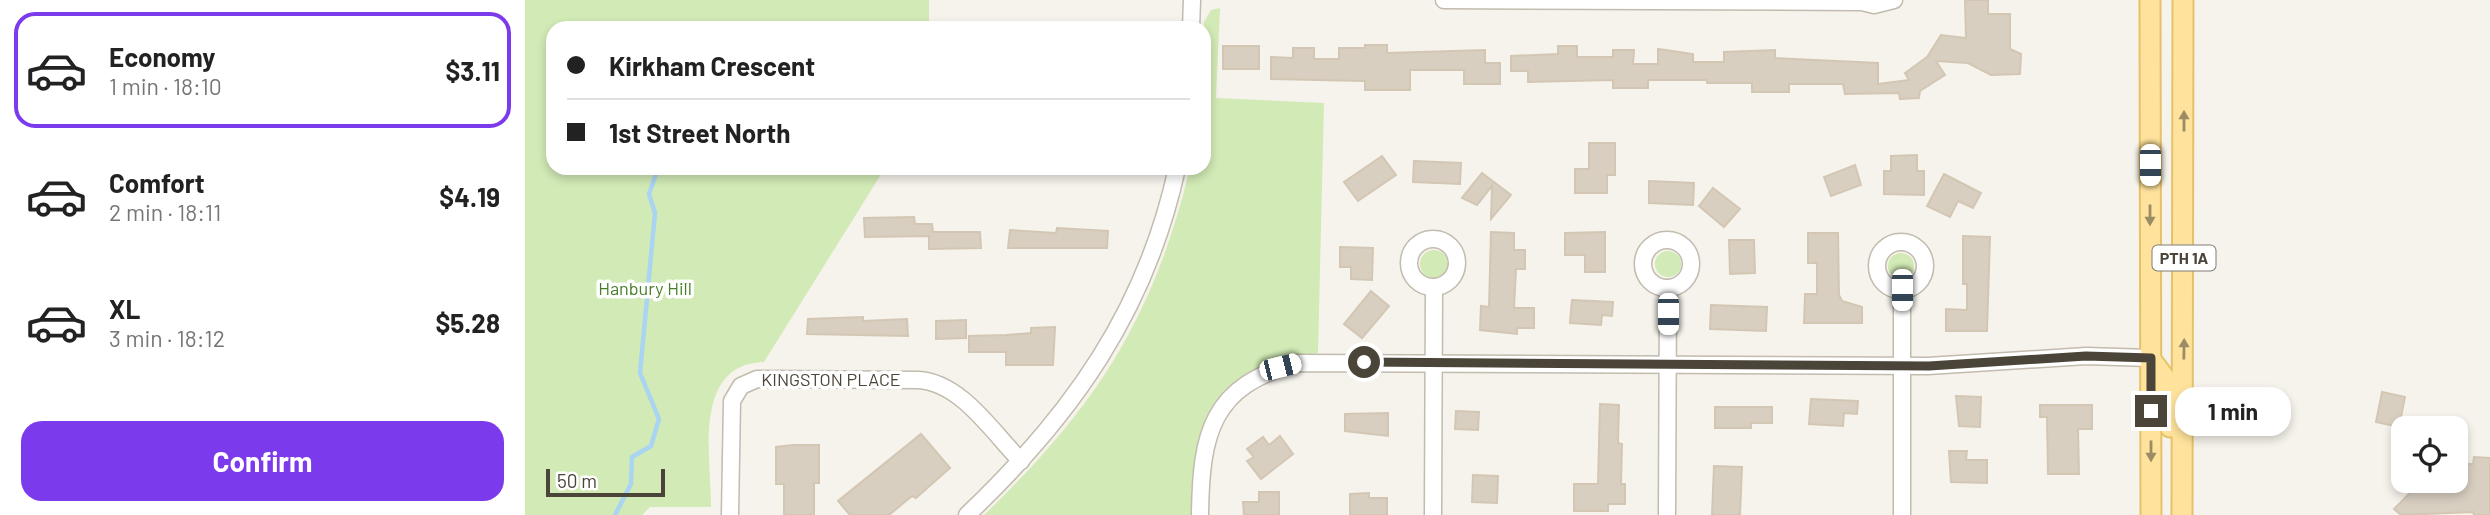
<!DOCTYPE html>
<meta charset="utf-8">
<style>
:root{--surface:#fff;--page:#f6f6f6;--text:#222;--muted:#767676;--line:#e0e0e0;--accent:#7c3aed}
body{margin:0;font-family:Barlow,sans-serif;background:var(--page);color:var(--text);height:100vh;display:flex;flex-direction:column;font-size:26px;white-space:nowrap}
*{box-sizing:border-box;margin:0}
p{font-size:23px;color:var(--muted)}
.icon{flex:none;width:38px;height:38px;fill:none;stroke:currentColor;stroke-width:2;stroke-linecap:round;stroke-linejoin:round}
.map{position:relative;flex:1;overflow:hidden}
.side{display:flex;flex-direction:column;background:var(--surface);width:525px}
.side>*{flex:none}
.guide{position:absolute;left:21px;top:21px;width:665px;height:154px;border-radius:21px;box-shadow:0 4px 10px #0003;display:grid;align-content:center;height:154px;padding:0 21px;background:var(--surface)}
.controls{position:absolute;left:1866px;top:416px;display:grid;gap:14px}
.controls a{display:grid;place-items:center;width:77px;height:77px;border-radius:14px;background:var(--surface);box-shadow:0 4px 10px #0003;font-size:35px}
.scale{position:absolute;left:21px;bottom:18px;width:119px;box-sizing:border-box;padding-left:7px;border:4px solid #4b4439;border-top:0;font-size:19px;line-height:24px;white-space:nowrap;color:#4b4439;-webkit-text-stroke:5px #fff;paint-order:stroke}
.end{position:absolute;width:32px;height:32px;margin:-16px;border:9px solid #4b4439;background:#fff;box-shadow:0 0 0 4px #fff}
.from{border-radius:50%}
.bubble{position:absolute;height:49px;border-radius:21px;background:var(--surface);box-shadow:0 4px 10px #0003;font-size:23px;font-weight:700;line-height:49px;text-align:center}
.car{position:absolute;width:21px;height:42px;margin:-21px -10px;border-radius:9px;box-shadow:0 0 5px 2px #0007;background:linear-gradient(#fff 24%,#345 0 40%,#fff 0 76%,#345 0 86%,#fff 0)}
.guide b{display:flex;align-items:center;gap:24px;height:66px;font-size:26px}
.guide b+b{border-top:2px solid var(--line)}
.guide i{width:18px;height:18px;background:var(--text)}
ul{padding:12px 0 0;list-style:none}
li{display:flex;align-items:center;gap:21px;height:116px;margin:0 14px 10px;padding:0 7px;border:4px solid transparent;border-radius:21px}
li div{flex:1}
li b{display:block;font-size:26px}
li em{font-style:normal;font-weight:700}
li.on{border-color:var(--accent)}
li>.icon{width:63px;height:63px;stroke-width:1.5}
.button{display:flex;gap:14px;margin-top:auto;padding:14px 21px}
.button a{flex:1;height:80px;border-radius:21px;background:var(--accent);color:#fff;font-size:28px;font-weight:700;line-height:80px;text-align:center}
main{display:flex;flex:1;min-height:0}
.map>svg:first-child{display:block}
.green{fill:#d2eab5}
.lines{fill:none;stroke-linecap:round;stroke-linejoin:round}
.stream{stroke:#a9d4f2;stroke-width:4.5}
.building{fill:#d8cfc1;stroke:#d3c7b4;stroke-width:2}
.minor-casing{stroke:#c2bbae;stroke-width:19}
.major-casing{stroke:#e6c16a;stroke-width:23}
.minor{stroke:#fff;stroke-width:16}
.major{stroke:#ffe39c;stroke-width:19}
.oneway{fill:#9c8c66}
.route{stroke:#4b4439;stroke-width:9}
.labels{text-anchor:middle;stroke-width:7;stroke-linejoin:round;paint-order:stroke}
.shield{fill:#fff;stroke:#817c74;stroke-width:2}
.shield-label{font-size:16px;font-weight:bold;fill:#4b4439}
.park-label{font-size:18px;fill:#4a7f2a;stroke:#fff}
.street-label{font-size:18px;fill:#4b4439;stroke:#fff}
</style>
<main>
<section class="side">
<ul>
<li class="on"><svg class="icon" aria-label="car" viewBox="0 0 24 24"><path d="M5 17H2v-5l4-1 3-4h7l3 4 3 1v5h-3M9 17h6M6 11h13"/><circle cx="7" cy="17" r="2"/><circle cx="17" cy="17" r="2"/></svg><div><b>Economy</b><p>1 min · 18:10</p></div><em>$3.11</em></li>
<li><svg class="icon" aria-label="car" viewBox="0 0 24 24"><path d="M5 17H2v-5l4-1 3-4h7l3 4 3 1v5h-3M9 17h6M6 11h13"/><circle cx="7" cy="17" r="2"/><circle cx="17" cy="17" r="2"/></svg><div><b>Comfort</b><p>2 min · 18:11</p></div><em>$4.19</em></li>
<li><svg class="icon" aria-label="car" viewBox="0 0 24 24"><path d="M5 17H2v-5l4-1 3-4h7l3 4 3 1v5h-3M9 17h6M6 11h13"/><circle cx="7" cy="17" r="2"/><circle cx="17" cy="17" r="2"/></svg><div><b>XL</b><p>3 min · 18:12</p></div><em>$5.28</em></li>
</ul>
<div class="button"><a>Confirm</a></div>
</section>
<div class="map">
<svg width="1965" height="515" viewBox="0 0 1965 515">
<rect width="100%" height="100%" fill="#f6f3ec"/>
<g class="green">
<path d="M 0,0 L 404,0 L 404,28 L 28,28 L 28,168 L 360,168 L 239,362 C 167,364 186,458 186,507 L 125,507 L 117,515 L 0,515 Z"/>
<path d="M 695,8 L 691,98 L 799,103 L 793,353 C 687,368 667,415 666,515 L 459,515 C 570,408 628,320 665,168 L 679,168 L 679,22 L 686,10 Z"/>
<circle cx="909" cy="264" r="14"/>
<circle cx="1143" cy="264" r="13"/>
<circle cx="1376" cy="266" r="13"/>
</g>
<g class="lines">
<polyline class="stream" points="90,515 106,484 107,457 126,446 134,419 115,373 130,213 124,194 133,168"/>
</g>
<g class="building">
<polygon points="1440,0 1463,0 1463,14 1485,14 1485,49 1496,54 1495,74 1466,75 1443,63 1411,61 1420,75 1395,91 1394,98 1375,99 1374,93 1320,94 1318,84 1264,84 1264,92 1227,92 1227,83 1182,83 1182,80 1123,80 1123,88 1088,88 1088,80 1003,82 1003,71 986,71 986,56 1033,54 1033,46 1052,46 1052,57 1088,57 1088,50 1109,50 1108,64 1133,64 1133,49 1168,54 1168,62 1199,62 1199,52 1250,50 1250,58 1353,63 1353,84 1384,80 1380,73 1402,57 1416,35 1441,38"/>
<polygon points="840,45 862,45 862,53 960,50 960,63 975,63 975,84 939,84 939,70 885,70 885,90 840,90 840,81 746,79 746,57 768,58 768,48 789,48 789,59 814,59 814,48 840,48"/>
<rect x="698" y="46" width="36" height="23"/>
<polygon points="1064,143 1090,143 1090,175 1082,175 1082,193 1050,193 1050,169 1064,169"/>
<polygon points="1392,155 1392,171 1399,171 1399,195 1359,194 1359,171 1366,171 1366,156"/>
<polygon points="857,156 871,175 833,201 819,182"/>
<polygon points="889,161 936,163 935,184 888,182"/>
<polygon points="1330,165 1336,185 1306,196 1299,177"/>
<polygon points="957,173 986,195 966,219 967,186 952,205 937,198"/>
<polygon points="1419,174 1456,193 1448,208 1433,201 1425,217 1402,206"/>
<polygon points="1124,181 1169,183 1168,205 1124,203"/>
<polygon points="1188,188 1215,209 1199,227 1174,206"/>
<polygon points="389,217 390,224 407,224 408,232 455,232 456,248 404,249 404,236 340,237 339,218"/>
<polygon points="532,228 583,231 582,248 483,248 485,230 531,233"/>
<polygon points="966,232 989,233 989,250 1000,250 1000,269 991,269 989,308 1009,308 1009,328 992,328 992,334 955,330 956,306 964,307"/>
<polygon points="1080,232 1080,272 1060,272 1060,255 1040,255 1040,233"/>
<polygon points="1283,233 1313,233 1314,295 1317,301 1337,307 1337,323 1279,323 1280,294 1292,294 1292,263 1283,263"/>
<polygon points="1438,236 1465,237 1462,331 1421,331 1421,309 1442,310 1442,284 1438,284"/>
<polygon points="1204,240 1229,240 1230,273 1205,274"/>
<polygon points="815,247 848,248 847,280 826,279 826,267 815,267"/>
<polygon points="846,291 864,306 837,338 819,324"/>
<polygon points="1047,300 1088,302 1087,316 1077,315 1076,325 1045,323"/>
<polygon points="1186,305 1242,307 1241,331 1185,329"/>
<polygon points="338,317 338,321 382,319 383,336 282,334 283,319"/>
<polygon points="441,320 441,338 411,339 411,321"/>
<polygon points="530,327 528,365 481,365 481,352 444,352 444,336 481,335 506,333 506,328"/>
<polygon points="1857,392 1880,397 1874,427 1851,422"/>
<polygon points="1431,396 1456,397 1455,427 1434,426"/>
<polygon points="1286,399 1333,401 1332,414 1319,413 1318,426 1284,424"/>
<polygon points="1075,404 1094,405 1093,443 1097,444 1096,484 1100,484 1100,504 1083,504 1083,511 1049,511 1049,484 1073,484"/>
<polygon points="1515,405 1567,405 1567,429 1553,429 1554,474 1523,474 1522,417 1515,417"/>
<polygon points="1190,407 1247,407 1247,423 1226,423 1226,428 1190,428"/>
<polygon points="931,411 954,412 953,430 930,429"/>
<polygon points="863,413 863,436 820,431 820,414"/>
<polygon points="396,434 425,468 391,498 387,496 364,515 325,515 313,501"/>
<polygon points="755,436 768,454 736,479 722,461 729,457 722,449 738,437 744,445"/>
<polygon points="268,445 294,445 294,483 289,483 289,515 259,515 259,484 251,484 251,447"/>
<polygon points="1424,451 1442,451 1441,460 1462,460 1462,483 1426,482"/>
<polygon points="1949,457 1965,458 1965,515 1949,515 1948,512 1876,515 1869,509 1897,481 1930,481 1930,464 1948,464"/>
<polygon points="1189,466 1217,467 1215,515 1187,515"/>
<polygon points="948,475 973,476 972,503 947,502"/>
<polygon points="734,492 754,492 754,515 719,515 718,502 734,502"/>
<polygon points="844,493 844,498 862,498 862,515 825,515 825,494"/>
</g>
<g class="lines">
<defs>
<g id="minor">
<polyline points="919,0 1337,2 1349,5 1369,0"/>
<polyline points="666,28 667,0"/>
<circle cx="908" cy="263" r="24"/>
<circle cx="1142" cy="264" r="24"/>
<circle cx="1376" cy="266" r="24"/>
<path d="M 205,515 L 207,401 L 216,386 L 232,379 L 393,380 C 436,382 468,433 496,461"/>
<path d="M 442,515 C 547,415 621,311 652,168"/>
<path d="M 675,515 C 676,434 686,385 773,363 L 1403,366 L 1561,356 L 1625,358"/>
<polyline points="908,515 909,287"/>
<polyline points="1142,515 1143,288"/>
<polyline points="1377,515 1377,290"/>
</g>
<g id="major">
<polyline points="1625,0 1626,515"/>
<polyline points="1625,358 1642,381 1645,427"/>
<polyline points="1657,515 1658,0"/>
</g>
</defs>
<use href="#minor" class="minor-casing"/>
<use href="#major" class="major-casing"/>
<use href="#minor" class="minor"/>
<use href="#major" class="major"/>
</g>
<defs><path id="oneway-solid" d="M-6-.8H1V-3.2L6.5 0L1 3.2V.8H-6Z" transform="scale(1.75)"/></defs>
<g class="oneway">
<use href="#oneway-solid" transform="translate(1659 121) rotate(-90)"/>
<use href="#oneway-solid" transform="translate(1625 215) rotate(90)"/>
<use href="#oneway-solid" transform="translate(1659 349) rotate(-89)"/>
<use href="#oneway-solid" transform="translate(1626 451) rotate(90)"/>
</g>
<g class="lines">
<polyline class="route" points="839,362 1404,366 1561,356 1626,358 1626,411"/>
</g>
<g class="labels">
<rect class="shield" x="1627.5" y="245.5" width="63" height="25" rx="5"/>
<g class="shield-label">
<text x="1659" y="264">PTH 1A</text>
</g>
<g class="park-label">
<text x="120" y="295">Hanbury Hill</text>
</g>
<g class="street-label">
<text x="306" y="386">KINGSTON PLACE</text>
</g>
</g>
</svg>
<div class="controls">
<a><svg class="icon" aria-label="locate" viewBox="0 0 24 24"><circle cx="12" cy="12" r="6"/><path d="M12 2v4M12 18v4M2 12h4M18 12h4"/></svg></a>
</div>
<div class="scale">50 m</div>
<i class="end from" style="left:839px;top:362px"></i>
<i class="end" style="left:1626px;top:411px"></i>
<div class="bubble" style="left:1650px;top:387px;width:116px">1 min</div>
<i class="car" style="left:1625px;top:165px;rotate:180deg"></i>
<i class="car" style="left:1377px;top:290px;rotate:180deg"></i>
<i class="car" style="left:1143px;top:314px;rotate:180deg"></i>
<i class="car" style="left:755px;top:367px;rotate:76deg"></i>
<div class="guide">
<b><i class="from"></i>Kirkham Crescent</b>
<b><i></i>1st Street North</b>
</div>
</div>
</main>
